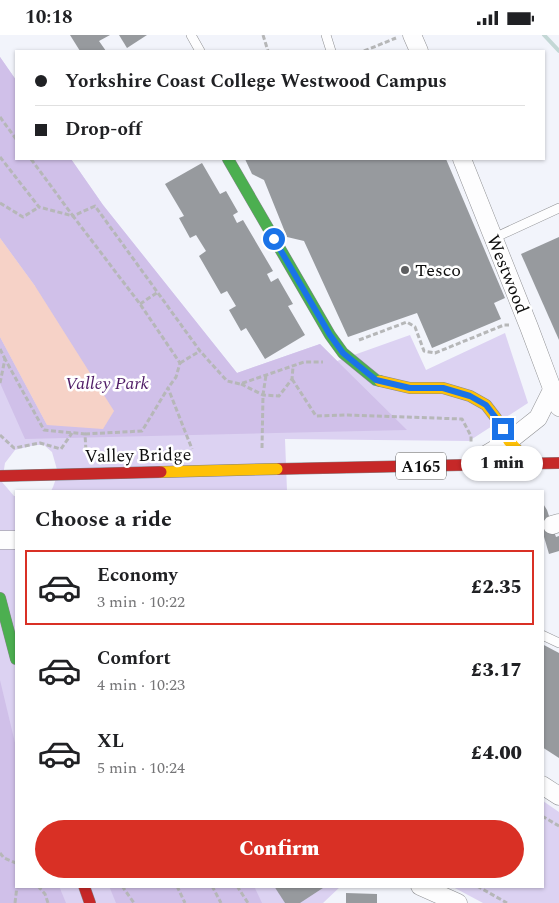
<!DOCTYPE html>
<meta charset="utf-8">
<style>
:root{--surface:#fff;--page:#f2f2f2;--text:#202124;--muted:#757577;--line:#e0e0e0;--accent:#d93025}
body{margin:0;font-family:Spectral,serif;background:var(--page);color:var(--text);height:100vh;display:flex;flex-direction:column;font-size:19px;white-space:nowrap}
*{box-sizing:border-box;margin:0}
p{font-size:16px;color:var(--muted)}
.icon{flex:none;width:28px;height:28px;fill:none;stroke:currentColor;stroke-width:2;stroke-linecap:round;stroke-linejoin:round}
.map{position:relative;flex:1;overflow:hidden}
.details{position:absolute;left:15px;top:455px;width:529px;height:398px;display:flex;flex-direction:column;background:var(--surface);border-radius:0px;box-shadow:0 1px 4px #0004}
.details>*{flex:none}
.guide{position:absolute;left:15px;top:15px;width:530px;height:110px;border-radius:0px;box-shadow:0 1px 4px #0004;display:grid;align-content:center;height:110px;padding:0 20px;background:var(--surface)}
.end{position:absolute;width:22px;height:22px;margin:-11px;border:6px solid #1a73e8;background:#fff;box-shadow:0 0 0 2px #fff}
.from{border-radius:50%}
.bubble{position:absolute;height:35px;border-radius:18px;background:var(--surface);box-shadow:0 1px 4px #0004;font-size:16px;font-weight:800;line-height:35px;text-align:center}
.guide b{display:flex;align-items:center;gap:18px;height:48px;font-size:19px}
.guide b+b{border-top:1px solid var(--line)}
.guide i{width:12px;height:12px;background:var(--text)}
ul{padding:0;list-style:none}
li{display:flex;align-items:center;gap:15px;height:75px;margin:0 10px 8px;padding:0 10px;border:2px solid transparent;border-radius:0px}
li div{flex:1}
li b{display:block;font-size:19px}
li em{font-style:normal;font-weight:800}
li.on{border-color:var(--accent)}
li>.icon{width:45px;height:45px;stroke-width:1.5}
h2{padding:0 20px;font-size:22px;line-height:60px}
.action{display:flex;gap:10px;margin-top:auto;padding:10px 20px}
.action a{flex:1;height:58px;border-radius:30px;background:var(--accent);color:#fff;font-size:20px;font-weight:800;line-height:58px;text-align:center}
.status{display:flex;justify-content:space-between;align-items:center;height:35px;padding:0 25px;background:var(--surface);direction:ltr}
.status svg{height:14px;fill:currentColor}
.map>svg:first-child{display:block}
.green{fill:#dcd2f2}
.forest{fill:#d0c0e9}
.water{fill:#f6d2c7}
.pier{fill:#f2f4fb}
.building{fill:#979a9e}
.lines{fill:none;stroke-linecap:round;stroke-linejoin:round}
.lane-casing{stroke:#909194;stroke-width:10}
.street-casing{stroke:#909194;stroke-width:19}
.fast-casing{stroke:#87888b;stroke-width:12}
.slow-casing{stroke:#87888b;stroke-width:12}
.jam-casing{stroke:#87888b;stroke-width:12}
.path{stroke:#b6b7b8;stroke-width:3;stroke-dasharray:5 2.5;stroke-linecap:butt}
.lane{stroke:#fdfdfe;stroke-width:9}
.street{stroke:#fdfdfe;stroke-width:18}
.fast{stroke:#4caf50;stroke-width:11}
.slow{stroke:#ffc107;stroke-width:11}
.jam{stroke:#c62828;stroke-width:11}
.rail{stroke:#c3d7d5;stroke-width:4}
.slow-bridge-casing{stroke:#7d7e81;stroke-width:12;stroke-linecap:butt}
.jam-bridge-casing{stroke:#7d7e81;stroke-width:12;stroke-linecap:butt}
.slow-bridge{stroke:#ffc107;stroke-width:11}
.jam-bridge{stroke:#c62828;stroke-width:11}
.route{stroke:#1a73e8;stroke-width:6}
.poi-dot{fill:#5d5e60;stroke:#fff;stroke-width:2}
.labels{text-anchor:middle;stroke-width:5;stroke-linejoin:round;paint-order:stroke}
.shield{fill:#fff;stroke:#565656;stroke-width:1}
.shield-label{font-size:16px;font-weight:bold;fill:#0d0d0d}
.poi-label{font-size:18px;fill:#0d0d0d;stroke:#fff;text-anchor:start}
.street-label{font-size:18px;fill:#0d0d0d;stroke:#fff}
.park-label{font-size:18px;font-style:italic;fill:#4f1c66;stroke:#fff}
</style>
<div class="status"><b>10:18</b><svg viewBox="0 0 49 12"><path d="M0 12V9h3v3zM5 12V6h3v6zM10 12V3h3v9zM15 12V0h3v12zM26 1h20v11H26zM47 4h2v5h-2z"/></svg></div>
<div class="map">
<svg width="559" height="868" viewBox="0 0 559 868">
<rect width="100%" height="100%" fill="#f2f4fb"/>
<g class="green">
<polygon points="0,22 16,45 16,124 71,124 103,170 237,338 320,309 337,326 410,300 426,335 505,298 528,368 469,406 285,404 287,456 16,456 16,851 341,851 323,868 0,868"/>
<polygon points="543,766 559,777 559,868 483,868 451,851 542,851"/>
</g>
<g class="forest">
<polygon points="0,22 16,45 16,124 71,124 103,170 237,338 320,309 407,395 25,404 0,348 0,302 47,390 35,251 0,203"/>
<polygon points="0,645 16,712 16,851 59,851 66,868 0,868"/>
<polygon points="109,851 254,851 262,868 116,868"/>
</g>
<polygon class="water" points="0,203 35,251 114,376 103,394 47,390 0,302"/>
<polygon class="pier" points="35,410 44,410 52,417 58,438 53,452 51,456 16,456 16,461 14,461 2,447 5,428 15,415"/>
<g class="building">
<polygon points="70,0 110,0 99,6 106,16 80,16"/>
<polygon points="119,0 147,0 127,13"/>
<polygon points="245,124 446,124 505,263 494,268 501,284 432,313 417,278 348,302 304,206 287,202 264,145 252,139"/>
<polygon points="202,128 220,159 226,156 238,177 233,180 237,188 243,185 273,236 267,239 271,247 278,243 293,269 288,271 305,300 265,324 246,293 241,296 229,275 236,271 227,256 221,259 199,221 206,216 196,200 190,203 179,183 184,181 165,149"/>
<polygon points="559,202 559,305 521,219"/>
<polygon points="542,467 547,475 556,502 559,501 559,516 549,519 542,495"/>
<polygon points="542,609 559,618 559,723 542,712"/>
<polygon points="274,851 326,851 300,868 285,868"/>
<polygon points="346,858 377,859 377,868 346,868"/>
</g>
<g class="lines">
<defs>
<g id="lane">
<polyline points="191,0 200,16"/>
<polyline points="326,0 331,16"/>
<polyline points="494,203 559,173"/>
<polyline points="542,600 559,608"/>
</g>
<g id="street">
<polyline points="412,0 419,16"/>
<polyline points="462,124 529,292 559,372"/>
<polyline points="472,428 509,406 538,383 552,355"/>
<polyline points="552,490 559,488"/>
<polyline points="0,505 16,505"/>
<polyline points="542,750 559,761"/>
<polyline points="420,851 458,868"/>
</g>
<g id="fast">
<polyline points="228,124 330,300 343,318 376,345 380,346"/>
<polyline points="0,563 16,624"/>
</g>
<polyline id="slow" points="380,346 410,353 443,353 470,361 486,370 496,383 509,406 530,429"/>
<g id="jam">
<polyline points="277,434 559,428"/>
<polyline points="84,851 90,868"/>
</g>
</defs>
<use href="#lane" class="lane-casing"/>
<use href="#street" class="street-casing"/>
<use href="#fast" class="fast-casing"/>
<use href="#slow" class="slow-casing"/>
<use href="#jam" class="jam-casing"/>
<g class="path">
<polyline points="263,0 268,16"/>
<polyline points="364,16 396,3"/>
<polyline points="0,82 16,104"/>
<polyline points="0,122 39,172 73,181 140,269 180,328 176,342 168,353"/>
<polyline points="31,124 73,181 95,171 200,316 227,346 240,349 304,327 323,327"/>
<polyline points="0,168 23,182 39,172"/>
<polyline points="140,269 158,257"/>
<polyline points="359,305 407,287 415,292 424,316 435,318 504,290 509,290"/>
<polyline points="0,314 5,324"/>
<polyline points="180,328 200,316"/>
<polyline points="292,344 316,381 348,380 462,384 471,401 471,409"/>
<polyline points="0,348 5,324 44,395 85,399 86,416"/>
<polyline points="241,349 263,360 279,361 292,344 293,332"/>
<polyline points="85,399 142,396 168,353 192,414"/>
<polyline points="0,400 14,413 40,408 61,414 72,398"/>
<polyline points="262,413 263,360 266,340"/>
<polyline points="542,781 559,791"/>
<polyline points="0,818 4,823 16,828"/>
<polyline points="38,851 45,859 48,868"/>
<polyline points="122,851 134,868"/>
<polyline points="177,851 185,868"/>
<polyline points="212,851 221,868"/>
<polyline points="237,851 248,868"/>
<polyline points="477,851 507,868"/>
<polyline points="15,868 17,851"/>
</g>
<use href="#lane" class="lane"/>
<use href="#street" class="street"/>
<use href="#fast" class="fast"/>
<use href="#slow" class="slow"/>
<use href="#jam" class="jam"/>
<polyline class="rail" points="544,0 559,16"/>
<defs>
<polyline id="slow-bridge" points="161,437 277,434"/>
<polyline id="jam-bridge" points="0,441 161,437"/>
</defs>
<use href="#slow-bridge" class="slow-bridge-casing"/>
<use href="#jam-bridge" class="jam-bridge-casing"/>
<use href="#slow-bridge" class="slow-bridge"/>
<use href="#jam-bridge" class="jam-bridge"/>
</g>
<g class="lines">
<polyline class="route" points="274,204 330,300 343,318 376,345 410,353 443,353 470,361 486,370 496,383 503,394"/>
</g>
<circle class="poi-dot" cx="405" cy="235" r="5"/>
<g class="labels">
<rect class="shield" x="396" y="417.5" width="50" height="27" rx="4"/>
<g class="shield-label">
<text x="421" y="437">A165</text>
</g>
<g class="poi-label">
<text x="415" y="241">Tesco</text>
</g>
<g class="street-label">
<text transform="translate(508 239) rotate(68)" y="6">Westwood</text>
<text transform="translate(138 420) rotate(-1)" y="6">Valley Bridge</text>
</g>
<g class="park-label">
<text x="107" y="354">Valley Park</text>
</g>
</g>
</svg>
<i class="end from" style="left:274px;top:204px"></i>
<i class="end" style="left:503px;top:394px"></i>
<div class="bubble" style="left:461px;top:411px;width:82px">1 min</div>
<div class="guide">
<b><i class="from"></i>Yorkshire Coast College Westwood Campus</b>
<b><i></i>Drop-off</b>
</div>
<section class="details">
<h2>Choose a ride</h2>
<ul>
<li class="on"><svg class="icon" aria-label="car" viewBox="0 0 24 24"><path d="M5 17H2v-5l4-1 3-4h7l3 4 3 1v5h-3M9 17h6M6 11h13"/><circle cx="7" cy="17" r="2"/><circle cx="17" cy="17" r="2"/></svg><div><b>Economy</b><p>3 min · 10:22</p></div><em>£2.35</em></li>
<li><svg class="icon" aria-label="car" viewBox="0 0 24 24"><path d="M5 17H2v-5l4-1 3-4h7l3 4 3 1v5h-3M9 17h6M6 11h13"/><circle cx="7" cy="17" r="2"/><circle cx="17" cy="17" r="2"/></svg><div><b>Comfort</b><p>4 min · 10:23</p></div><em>£3.17</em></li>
<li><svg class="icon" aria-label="car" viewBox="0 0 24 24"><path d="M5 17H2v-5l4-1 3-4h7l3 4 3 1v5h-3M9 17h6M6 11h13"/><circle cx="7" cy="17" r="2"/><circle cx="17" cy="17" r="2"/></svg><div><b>XL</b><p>5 min · 10:24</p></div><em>£4.00</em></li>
</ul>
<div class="action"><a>Confirm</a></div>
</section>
</div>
